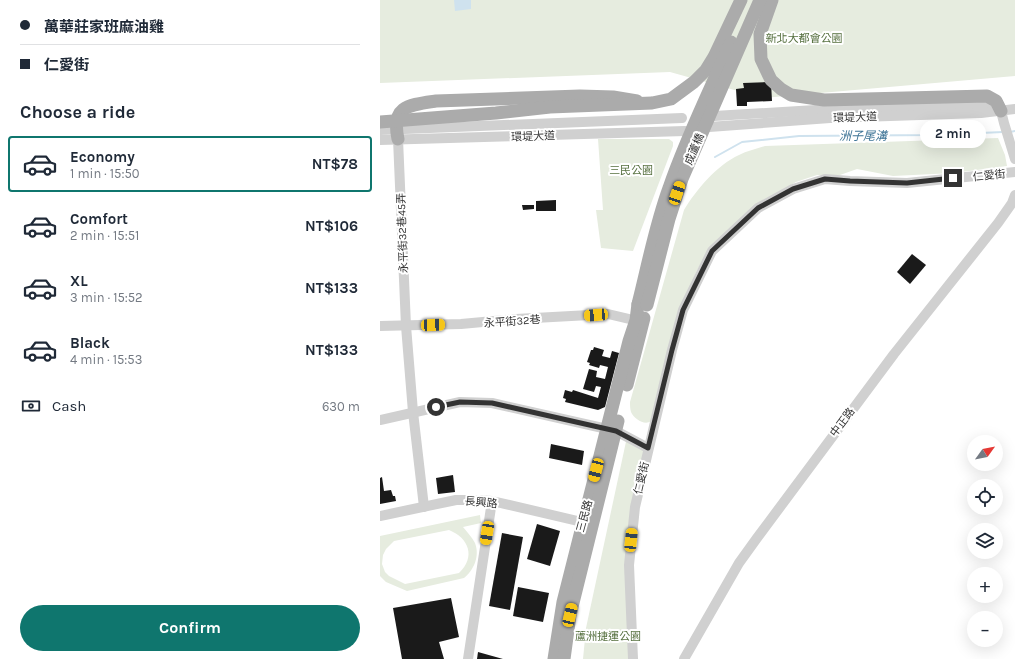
<!DOCTYPE html>
<meta charset="utf-8">
<style>
:root{--surface:#fff;--page:#f6f6f7;--text:#1f2937;--muted:#747a83;--line:#e0e1e3;--accent:#0f766e}
body{margin:0;font-family:Karla,"Noto Sans TC",sans-serif;background:var(--page);color:var(--text);height:100vh;display:flex;flex-direction:column;font-size:15px;white-space:nowrap}
*{box-sizing:border-box;margin:0}
p{font-size:13px;color:var(--muted)}
.icon{flex:none;width:22px;height:22px;fill:none;stroke:currentColor;stroke-width:2;stroke-linecap:round;stroke-linejoin:round}
.map{position:relative;flex:1;overflow:hidden}
.drawer{display:flex;flex-direction:column;background:var(--surface);width:380px}
.drawer>*{flex:none}
.banner{display:grid;align-content:center;height:88px;padding:0 20px;background:var(--surface)}
.needle{width:26px;rotate:57deg}
.buttons{position:absolute;left:587px;top:435px;display:grid;gap:8px}
.buttons a{display:grid;place-items:center;width:36px;height:36px;border-radius:50%;background:var(--surface);box-shadow:0 4px 16px #0002;font-size:20px}
.end{position:absolute;width:18px;height:18px;margin:-9px;border:5px solid #333;background:#fff;box-shadow:0 0 0 2px #fff}
.from{border-radius:50%}
.bubble{position:absolute;height:28px;border-radius:14px;background:var(--surface);box-shadow:0 4px 16px #0002;font-size:13px;font-weight:700;line-height:28px;text-align:center}
.car{position:absolute;width:12px;height:24px;margin:-12px -6px;border-radius:5px;box-shadow:0 0 3px 1px #0007;background:linear-gradient(#f5c518 24%,#345 0 40%,#f5c518 0 76%,#345 0 86%,#f5c518 0)}
.banner b{display:flex;align-items:center;gap:14px;height:38px;font-size:15px}
.banner b+b{border-top:1px solid var(--line)}
.banner i{width:10px;height:10px;background:var(--text)}
ul{padding:0;list-style:none}
li{display:flex;align-items:center;gap:12px;height:56px;margin:0 8px 6px;padding:0 12px;border:2px solid transparent;border-radius:4px}
li div{flex:1}
li b{display:block;font-size:15px}
li em{font-style:normal;font-weight:700}
li.on{border-color:var(--accent)}
li>.icon{width:36px;height:36px;stroke-width:1.5}
h2{padding:0 20px;font-size:18px;line-height:48px}
.pay{display:flex;align-items:center;gap:10px;height:44px;padding:0 20px;font-size:15px}
.pay p{margin-inline-start:auto}
.button{display:flex;gap:8px;margin-top:auto;padding:8px 20px}
.button a{flex:1;height:46px;border-radius:24px;background:var(--accent);color:#fff;font-size:16px;font-weight:700;line-height:46px;text-align:center}
main{display:flex;flex:1;min-height:0}
.map>svg:first-child{display:block}
.green{fill:#e6ecdf;fill-rule:evenodd}
.water{fill:#cfe2ee}
.lines{fill:none;stroke-linecap:round;stroke-linejoin:round}
.stream{stroke:#cfe2ee;stroke-width:2}
.building{fill:#1a1a1a}
.minor{stroke:#d0d0d0;stroke-width:10}
.major{stroke:#ababab;stroke-width:13}
.major-bridge{stroke:#ababab;stroke-width:13}
.route{stroke:#333;stroke-width:5}
.labels{text-anchor:middle;stroke-width:4;stroke-linejoin:round;paint-order:stroke}
.park-label{font-size:11px;fill:#56703f;stroke:#fff}
.street-label{font-size:11px;fill:#333;stroke:#fff}
.water-label{font-size:12px;font-style:italic;fill:#3f7597;stroke:#fff}
</style>
<main>
<section class="drawer">
<div class="banner">
<b><i class="from"></i>萬華莊家班麻油雞</b>
<b><i></i>仁愛街</b>
</div>
<h2>Choose a ride</h2>
<ul>
<li class="on"><svg class="icon" aria-label="car" viewBox="0 0 24 24"><path d="M5 17H2v-5l4-1 3-4h7l3 4 3 1v5h-3M9 17h6M6 11h13"/><circle cx="7" cy="17" r="2"/><circle cx="17" cy="17" r="2"/></svg><div><b>Economy</b><p>1 min · 15:50</p></div><em>NT$78</em></li>
<li><svg class="icon" aria-label="car" viewBox="0 0 24 24"><path d="M5 17H2v-5l4-1 3-4h7l3 4 3 1v5h-3M9 17h6M6 11h13"/><circle cx="7" cy="17" r="2"/><circle cx="17" cy="17" r="2"/></svg><div><b>Comfort</b><p>2 min · 15:51</p></div><em>NT$106</em></li>
<li><svg class="icon" aria-label="car" viewBox="0 0 24 24"><path d="M5 17H2v-5l4-1 3-4h7l3 4 3 1v5h-3M9 17h6M6 11h13"/><circle cx="7" cy="17" r="2"/><circle cx="17" cy="17" r="2"/></svg><div><b>XL</b><p>3 min · 15:52</p></div><em>NT$133</em></li>
<li><svg class="icon" aria-label="car" viewBox="0 0 24 24"><path d="M5 17H2v-5l4-1 3-4h7l3 4 3 1v5h-3M9 17h6M6 11h13"/><circle cx="7" cy="17" r="2"/><circle cx="17" cy="17" r="2"/></svg><div><b>Black</b><p>4 min · 15:53</p></div><em>NT$133</em></li>
</ul>
<div class="pay"><svg class="icon" aria-label="cash" viewBox="0 0 24 24"><path d="M3 7h18v10H3z"/><circle cx="12" cy="12" r="2"/></svg>Cash<p>630 m</p></div>
<div class="button"><a>Confirm</a></div>
</section>
<div class="map">
<svg width="635" height="659" viewBox="0 0 635 659">
<rect width="100%" height="100%" fill="#fff"/>
<g class="green">
<polygon points="0,0 635,0 635,76 383,98 290,72 0,83"/>
<path d="M 618,138 L 625,155 L 627,166 L 574,173 L 513,176 L 477,169 L 460,175 L 437,175 L 416,182 L 378,205 L 328,253 L 317,270 L 301,308 L 271,421 C 265,426 254,419 251,412 C 250,409 250,405 250,402 L 304,210 C 316,190 337,165 359,155 C 367,151 376,149 385,146 Z"/>
<polygon points="218,139 289,139 293,142 293,146 253,251 221,248 216,210 223,210"/>
<polygon points="247,437 268,448 254,514 252,659 203,659 206,628"/>
<path d="M 100,515 L 101,523 L 83,527 C 87,532 92,537 95,543 C 100,556 94,570 84,578 L 27,591 L 6,582 L 0,576 L 0,536 ZM 69,530 C 89,538 96,557 79,573 L 25,584 L 9,576 L 5,572 L 2,564 L 3,555 L 6,549 L 14,541 Z"/>
</g>
<polygon class="water" points="72,0 91,0 91,9 75,11 74,0"/>
<g class="lines">
<g class="stream">
<polyline points="630,132 635,131"/>
<polyline points="335,157 362,142 419,136 555,135 623,132"/>
</g>
</g>
<g class="building">
<polygon points="391,82 392,101 367,102 367,106 357,106 356,89 364,88 363,83"/>
<polygon points="176,200 176,211 156,211 156,201"/>
<polygon points="142,205 154,205 154,209 143,210"/>
<polygon points="532,254 546,265 530,284 517,272"/>
<polygon points="214,347 224,350 222,356 230,358 232,351 239,353 225,407 218,410 185,402 186,399 183,398 185,390 192,392 193,390 218,398 221,387 216,386 214,392 203,389 209,369 217,371 216,377 225,379 228,367 220,365 219,368 209,365 210,363 207,362 211,350 213,350"/>
<polygon points="171,444 204,451 202,465 169,458"/>
<polygon points="73,475 75,492 58,494 56,478"/>
<polygon points="2,477 4,491 11,490 13,496 15,496 16,501 0,504 0,478"/>
<polygon points="157,524 180,531 170,566 147,559"/>
<polygon points="122,533 143,537 130,610 109,606"/>
<polygon points="138,587 169,593 163,622 133,616"/>
<polygon points="71,598 79,637 59,642 64,659 22,659 13,608"/>
<polygon points="98,652 123,659 97,659"/>
</g>
<g class="lines">
<g class="minor">
<polyline points="621,111 624,123 635,159"/>
<polyline points="334,116 452,109 599,105 615,109"/>
<polyline points="329,127 450,118 601,113 635,109"/>
<polyline points="0,130 302,118"/>
<polyline points="18,139 26,326 33,412 44,507"/>
<polyline points="0,140 305,131"/>
<polyline points="0,326 81,324 136,319 228,314 262,322"/>
<polyline points="0,420 80,402 112,403 236,431 268,448"/>
<polyline points="0,516 76,500 95,500 112,501 202,522"/>
<polyline points="88,659 112,501"/>
<polyline points="253,659 249,565 255,507 292,350 303,310 332,251 378,208 413,189 445,179 470,181 527,183 635,172"/>
<polyline points="304,659 359,563 377,538 514,354 618,223 632,203 635,195"/>
</g>
<g class="major">
<polyline points="392,0 380,34 381,59 391,80 401,89 411,95 444,100 607,96 616,101 621,111"/>
<path d="M 18,139 C 11,106 28,105 56,101 L 200,96 L 233,97 L 257,101"/>
<polyline points="247,385 264,318"/>
<polyline points="174,659 183,602 249,341 256,320 258,304"/>
<polyline points="184,659 190,615 238,421"/>
</g>
<g class="major-bridge">
<polyline points="0,122 116,113 170,107 272,103 291,99 314,82 326,70 334,57 361,0"/>
<path d="M 258,304 C 268,265 275,226 289,188 C 306,138 330,90 351,42"/>
<polyline points="267,305 289,219 302,179 380,0"/>
</g>
</g>
<g class="lines">
<polyline class="route" points="56,407 80,402 112,403 236,431 268,448 292,350 303,310 332,251 378,208 413,189 445,179 470,181 527,183 573,178"/>
</g>
<g class="labels">
<g class="park-label">
<text x="424" y="42">新北大都會公園</text>
<text x="251" y="174">三民公園</text>
<text x="228" y="640">蘆洲捷運公園</text>
</g>
<g class="street-label">
<text transform="translate(475 117) rotate(-2)" y="4">環堤大道</text>
<text transform="translate(153 136) rotate(-2)" y="4">環堤大道</text>
<text transform="translate(314 149) rotate(-67)" y="4">成蘆橋</text>
<text transform="translate(609 175) rotate(-6)" y="4">仁愛街</text>
<text transform="translate(22 233) rotate(-92)" y="4">永平街32巷45弄</text>
<text transform="translate(132 321) rotate(-4)" y="4">永平街32巷</text>
<text transform="translate(462 422) rotate(-53)" y="4">中正路</text>
<text transform="translate(261 478) rotate(-77)" y="4">仁愛街</text>
<text transform="translate(101 502) rotate(5)" y="4">長興路</text>
<text transform="translate(204 516) rotate(-75)" y="4">三民路</text>
</g>
<g class="water-label">
<text x="483" y="140">洲子尾溝</text>
</g>
</g>
</svg>
<div class="buttons">
<a><svg class="needle" viewBox="-14 -14 28 28"><path d="M0-13l5 13h-10z" fill="#e53935"/><path d="M0 13l5-13h-10z" fill="#747a83"/></svg></a>
<a><svg class="icon" aria-label="locate" viewBox="0 0 24 24"><circle cx="12" cy="12" r="6"/><path d="M12 2v4M12 18v4M2 12h4M18 12h4"/></svg></a>
<a><svg class="icon" aria-label="layers" viewBox="0 0 24 24"><path d="M12 4l9 5-9 5-9-5zM3 14l9 5 9-5"/></svg></a>
<a>+</a>
<a>−</a>
</div>
<i class="end from" style="left:56px;top:407px"></i>
<i class="end" style="left:573px;top:178px"></i>
<div class="bubble" style="left:540px;top:120px;width:66px">2 min</div>
<i class="car" style="left:297px;top:193px;rotate:19deg"></i>
<i class="car" style="left:216px;top:315px;rotate:266deg"></i>
<i class="car" style="left:53px;top:325px;rotate:88deg"></i>
<i class="car" style="left:216px;top:470px;rotate:195deg"></i>
<i class="car" style="left:107px;top:533px;rotate:189deg"></i>
<i class="car" style="left:251px;top:540px;rotate:6deg"></i>
<i class="car" style="left:190px;top:615px;rotate:13deg"></i>
</div>
</main>
